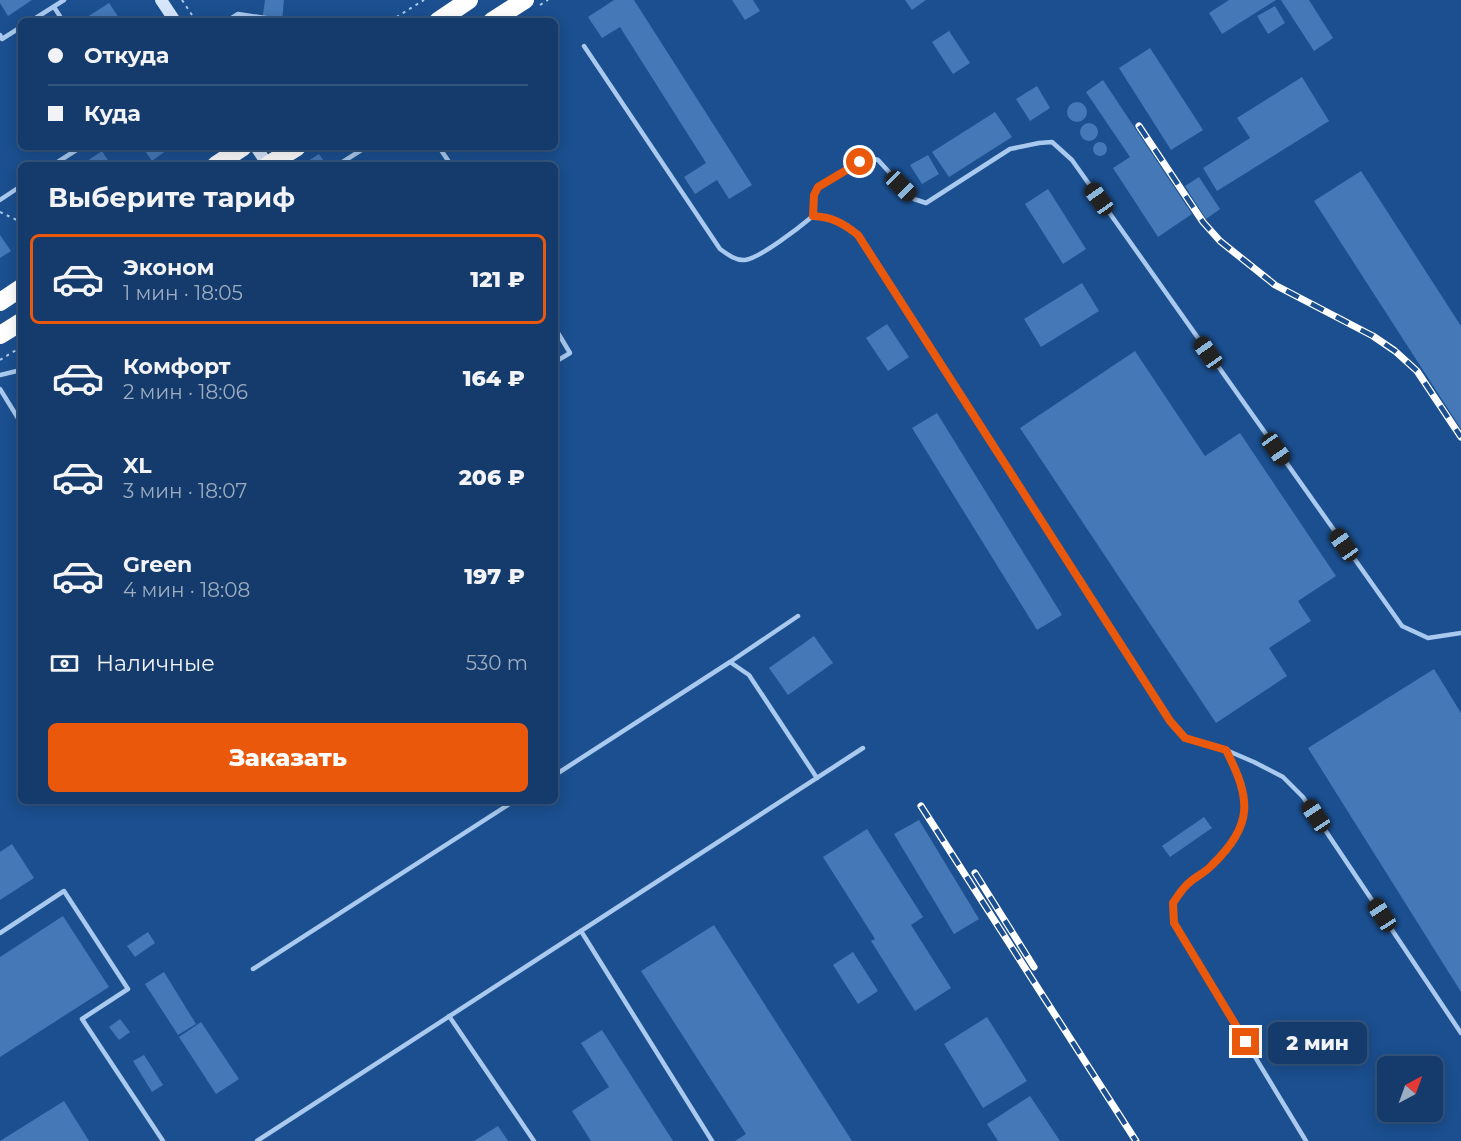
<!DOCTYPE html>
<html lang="ru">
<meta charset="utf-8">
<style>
:root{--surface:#143b6b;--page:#1d4271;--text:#f1f3f6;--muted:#9dadc1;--line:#33557e;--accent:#ea580c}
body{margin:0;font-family:Montserrat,sans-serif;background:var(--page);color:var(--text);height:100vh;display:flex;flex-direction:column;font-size:22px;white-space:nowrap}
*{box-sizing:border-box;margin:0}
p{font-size:20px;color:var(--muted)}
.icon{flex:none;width:33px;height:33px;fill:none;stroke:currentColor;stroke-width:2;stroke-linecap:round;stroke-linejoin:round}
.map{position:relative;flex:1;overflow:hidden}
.panel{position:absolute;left:18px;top:162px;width:540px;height:642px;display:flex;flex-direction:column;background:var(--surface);border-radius:9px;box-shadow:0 3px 15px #0003,0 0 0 2px var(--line)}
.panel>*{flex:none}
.hud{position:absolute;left:18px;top:18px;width:540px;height:132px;border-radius:9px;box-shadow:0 3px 15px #0003,0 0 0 2px var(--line);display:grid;align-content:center;height:132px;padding:0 30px;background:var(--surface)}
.needle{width:39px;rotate:41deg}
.buttons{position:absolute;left:1377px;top:1056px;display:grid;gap:12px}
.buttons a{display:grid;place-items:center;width:66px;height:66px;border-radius:9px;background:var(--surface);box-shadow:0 3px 15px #0003,0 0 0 2px var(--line);font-size:30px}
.end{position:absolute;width:27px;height:27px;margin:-14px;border:8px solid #ea580c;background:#fff;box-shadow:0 0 0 3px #fff}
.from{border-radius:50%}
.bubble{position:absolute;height:42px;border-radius:9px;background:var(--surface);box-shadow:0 3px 15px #0003,0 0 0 2px var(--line);font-size:20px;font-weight:800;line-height:42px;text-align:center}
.car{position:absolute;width:18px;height:36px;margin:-18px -9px;border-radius:8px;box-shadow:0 0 4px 2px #0007;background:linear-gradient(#222 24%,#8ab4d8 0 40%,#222 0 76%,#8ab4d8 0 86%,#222 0)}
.hud b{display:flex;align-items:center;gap:21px;height:57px;font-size:22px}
.hud b+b{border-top:2px solid var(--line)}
.hud i{width:15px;height:15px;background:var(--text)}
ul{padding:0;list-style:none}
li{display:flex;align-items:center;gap:18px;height:90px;margin:0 12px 9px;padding:0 18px;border:3px solid transparent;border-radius:9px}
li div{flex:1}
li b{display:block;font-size:22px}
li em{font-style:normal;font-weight:800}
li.on{border-color:var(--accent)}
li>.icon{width:54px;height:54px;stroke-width:1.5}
h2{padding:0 30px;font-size:27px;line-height:72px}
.pay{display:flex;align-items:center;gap:15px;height:66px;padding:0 30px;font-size:22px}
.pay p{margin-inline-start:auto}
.cta{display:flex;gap:12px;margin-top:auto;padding:12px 30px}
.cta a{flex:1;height:69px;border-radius:9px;background:var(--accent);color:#fff;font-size:24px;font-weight:800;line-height:69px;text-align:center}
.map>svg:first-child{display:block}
.building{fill:#4478b7}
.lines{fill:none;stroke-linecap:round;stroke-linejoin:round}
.path{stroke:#a9c9ee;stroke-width:2;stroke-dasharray:3 4.5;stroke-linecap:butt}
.lane{stroke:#a9c9ee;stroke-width:4.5}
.secondary{stroke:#d6e6fa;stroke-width:12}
.highway{stroke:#fff;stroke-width:18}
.rail-casing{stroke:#fff;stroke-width:7}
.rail{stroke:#1b4f8f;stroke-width:4.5;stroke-dasharray:14;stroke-linecap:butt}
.route{stroke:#ea580c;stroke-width:8}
</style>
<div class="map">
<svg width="1461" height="1141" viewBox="0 0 1461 1141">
<rect width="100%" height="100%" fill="#1b4f8f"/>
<g class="building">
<polygon points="0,0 32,0 8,16 0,3"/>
<polygon points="265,0 284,0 282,21 262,21"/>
<polygon points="614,0 634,0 752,185 729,199 717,180 695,194 684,177 706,163 620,27 602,38 588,17"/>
<polygon points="732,0 753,0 760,11 745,20"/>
<polygon points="905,0 926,0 912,10"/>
<polygon points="1229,0 1276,0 1222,34 1209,13"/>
<polygon points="1281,0 1309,0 1333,38 1314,51"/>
<polygon points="109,3 121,21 81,21"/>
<polygon points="1275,6 1285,23 1268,34 1257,16"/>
<polygon points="949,31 970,63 953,74 932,42"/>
<polygon points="1150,48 1203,130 1171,150 1119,68"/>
<polygon points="1302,77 1329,121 1217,191 1203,168 1250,138 1237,118"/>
<polygon points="1103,80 1192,214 1158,237 1113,168 1130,157 1086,92"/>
<polygon points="1037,86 1050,108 1030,121 1016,99"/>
<circle cx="1077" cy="112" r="10"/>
<polygon points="995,112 1012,137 949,177 932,152"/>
<circle cx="1089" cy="132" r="9"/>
<circle cx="1100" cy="149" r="7"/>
<polygon points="142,147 171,147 152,161"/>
<polygon points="102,151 111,165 81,165"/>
<polygon points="319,154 323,160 315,165 302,165"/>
<polygon points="928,155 939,174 922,184 910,165"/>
<polygon points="1361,171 1461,326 1461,429 1314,201"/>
<polygon points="1199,177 1220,209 1206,219 1185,186"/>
<polygon points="1048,189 1086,249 1063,264 1025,204"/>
<polygon points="0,235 11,251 0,258"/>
<polygon points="1082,283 1099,311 1041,347 1024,319"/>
<polygon points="887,324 909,357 888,371 866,338"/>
<polygon points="1135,351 1205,456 1240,433 1336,576 1298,601 1311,621 1269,648 1287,676 1216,723 1020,428"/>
<polygon points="937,413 1062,615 1037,630 912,428"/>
<polygon points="814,636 833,663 788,695 769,668"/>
<polygon points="1434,669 1461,713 1461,992 1308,748"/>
<polygon points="1204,817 1212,828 1170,857 1162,846"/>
<polygon points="919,820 979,919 954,934 894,834"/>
<polygon points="867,829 923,917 911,925 951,988 915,1011 871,941 875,939 823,857"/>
<polygon points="12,844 34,878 0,900 0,852"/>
<polygon points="63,916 109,987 0,1057 0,957"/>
<polygon points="714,925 852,1141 735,1141 746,1134 641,971"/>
<polygon points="148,932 155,943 135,957 127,946"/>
<polygon points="853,952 878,991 858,1004 833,965"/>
<polygon points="164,972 196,1024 178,1035 145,984"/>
<polygon points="987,1017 1027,1081 983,1108 944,1044"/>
<polygon points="120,1019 130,1032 119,1040 109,1027"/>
<polygon points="201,1022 239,1079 216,1094 179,1037"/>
<polygon points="602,1030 673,1141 591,1141 572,1111 609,1087 581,1043"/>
<polygon points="144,1055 163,1085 152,1092 133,1061"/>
<polygon points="1030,1096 1060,1141 998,1141 987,1124"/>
<polygon points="64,1101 89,1141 0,1141"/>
<polygon points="498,1126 508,1141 474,1141"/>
</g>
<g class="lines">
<g class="path">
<polyline points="182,0 196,21"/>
<polyline points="540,5 548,0"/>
<polyline points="390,21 424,0"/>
<polyline points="0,212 21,222"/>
<polyline points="0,360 21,347"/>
</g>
<g class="lane">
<polyline points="54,7 63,21"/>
<polyline points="31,21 64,0"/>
<polyline points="227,21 238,14 285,21"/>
<polyline points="0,35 2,39 21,27"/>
<path d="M 584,46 L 720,249 C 727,254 736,261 745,260 C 760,258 800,227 813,216 L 814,195 L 818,187 L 860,162 L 871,158 L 878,160 L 914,199 L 926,203 L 1010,149 L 1039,143 L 1052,142 L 1072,160 L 1402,626 L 1428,638 L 1461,633"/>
<polyline points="439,147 451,165"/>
<polyline points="53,165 81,147"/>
<polyline points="338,165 366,147"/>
<polyline points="0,200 21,186"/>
<path d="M 813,216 C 832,217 843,223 858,235 L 1170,721 L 1185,738 L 1226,750 L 1254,762 L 1283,777 L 1303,797 L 1461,1033"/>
<polyline points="555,328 570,353 555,362"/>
<polyline points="0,375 21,370"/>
<polyline points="0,389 21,423"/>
<polyline points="730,662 798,616"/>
<path d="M 1226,750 C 1251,799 1254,825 1212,865 C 1206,872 1197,876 1190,882 C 1183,887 1178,896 1173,903 L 1174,923 L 1306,1141"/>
<polyline points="555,775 730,662 749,675 817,778"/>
<polyline points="581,931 712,1141"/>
<polyline points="0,933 64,891 128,989 82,1019 163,1141"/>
<polyline points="253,969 514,801"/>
<polyline points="449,1016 534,1141"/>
<polyline points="257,1141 863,748"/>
</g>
<g class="secondary">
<polyline points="161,0 175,21"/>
<polyline points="256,147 268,165"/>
</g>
<g class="highway">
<polyline points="438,21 469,0"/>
<polyline points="492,21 525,0"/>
<polyline points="216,165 243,147"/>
<polyline points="268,165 297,147"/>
<polyline points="0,302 21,288"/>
<polyline points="0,335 21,322"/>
</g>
<defs>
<g id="rail">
<polyline points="1139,126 1203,222 1220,241 1275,285 1373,336 1395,351 1417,371 1461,437"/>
<polyline points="921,806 1136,1141"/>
<polyline points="975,873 1034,967"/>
</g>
</defs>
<use href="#rail" class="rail-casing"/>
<use href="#rail" class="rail"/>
</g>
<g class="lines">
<path class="route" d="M 860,162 L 818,187 L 814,195 L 813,216 C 832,217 843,223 858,235 L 1170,721 L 1185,738 L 1226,750 C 1251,799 1254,825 1212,865 C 1206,872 1197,876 1190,882 C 1183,887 1178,896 1173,903 L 1174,923 L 1246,1042"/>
</g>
</svg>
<div class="buttons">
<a><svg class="needle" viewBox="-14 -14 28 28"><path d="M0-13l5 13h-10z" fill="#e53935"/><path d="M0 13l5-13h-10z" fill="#9dadc1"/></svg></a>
</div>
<i class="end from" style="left:860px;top:162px"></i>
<i class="end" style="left:1246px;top:1042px"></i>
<div class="bubble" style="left:1268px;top:1022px;width:99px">2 мин</div>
<i class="car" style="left:901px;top:186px;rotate:135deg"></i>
<i class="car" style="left:1099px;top:199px;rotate:325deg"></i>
<i class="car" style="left:1208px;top:353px;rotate:325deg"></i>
<i class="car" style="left:1276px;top:449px;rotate:145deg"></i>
<i class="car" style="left:1344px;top:545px;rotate:325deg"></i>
<i class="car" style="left:1316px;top:816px;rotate:326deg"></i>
<i class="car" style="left:1382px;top:915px;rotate:327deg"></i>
<div class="hud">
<b><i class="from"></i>Откуда</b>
<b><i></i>Куда</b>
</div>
<section class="panel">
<h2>Выберите тариф</h2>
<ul>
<li class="on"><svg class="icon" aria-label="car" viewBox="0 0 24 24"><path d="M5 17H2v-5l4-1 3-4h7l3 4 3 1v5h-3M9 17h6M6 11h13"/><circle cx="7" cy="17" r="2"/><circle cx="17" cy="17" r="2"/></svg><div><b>Эконом</b><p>1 мин · 18:05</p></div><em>121 ₽</em></li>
<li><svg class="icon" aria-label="car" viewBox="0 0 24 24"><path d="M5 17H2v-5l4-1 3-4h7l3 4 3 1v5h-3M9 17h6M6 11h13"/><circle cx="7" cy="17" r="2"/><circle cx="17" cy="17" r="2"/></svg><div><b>Комфорт</b><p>2 мин · 18:06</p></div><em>164 ₽</em></li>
<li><svg class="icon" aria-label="car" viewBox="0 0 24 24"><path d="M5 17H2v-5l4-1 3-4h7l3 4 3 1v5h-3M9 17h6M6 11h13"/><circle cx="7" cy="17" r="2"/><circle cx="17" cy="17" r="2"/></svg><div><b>XL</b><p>3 мин · 18:07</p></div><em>206 ₽</em></li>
<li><svg class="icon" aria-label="car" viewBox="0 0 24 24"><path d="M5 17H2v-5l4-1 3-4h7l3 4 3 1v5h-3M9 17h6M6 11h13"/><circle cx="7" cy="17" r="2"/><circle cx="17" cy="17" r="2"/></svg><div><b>Green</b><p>4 мин · 18:08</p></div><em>197 ₽</em></li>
</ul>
<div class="pay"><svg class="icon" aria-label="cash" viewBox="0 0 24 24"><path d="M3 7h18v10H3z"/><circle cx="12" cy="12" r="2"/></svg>Наличные<p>530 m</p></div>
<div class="cta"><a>Заказать</a></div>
</section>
</div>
